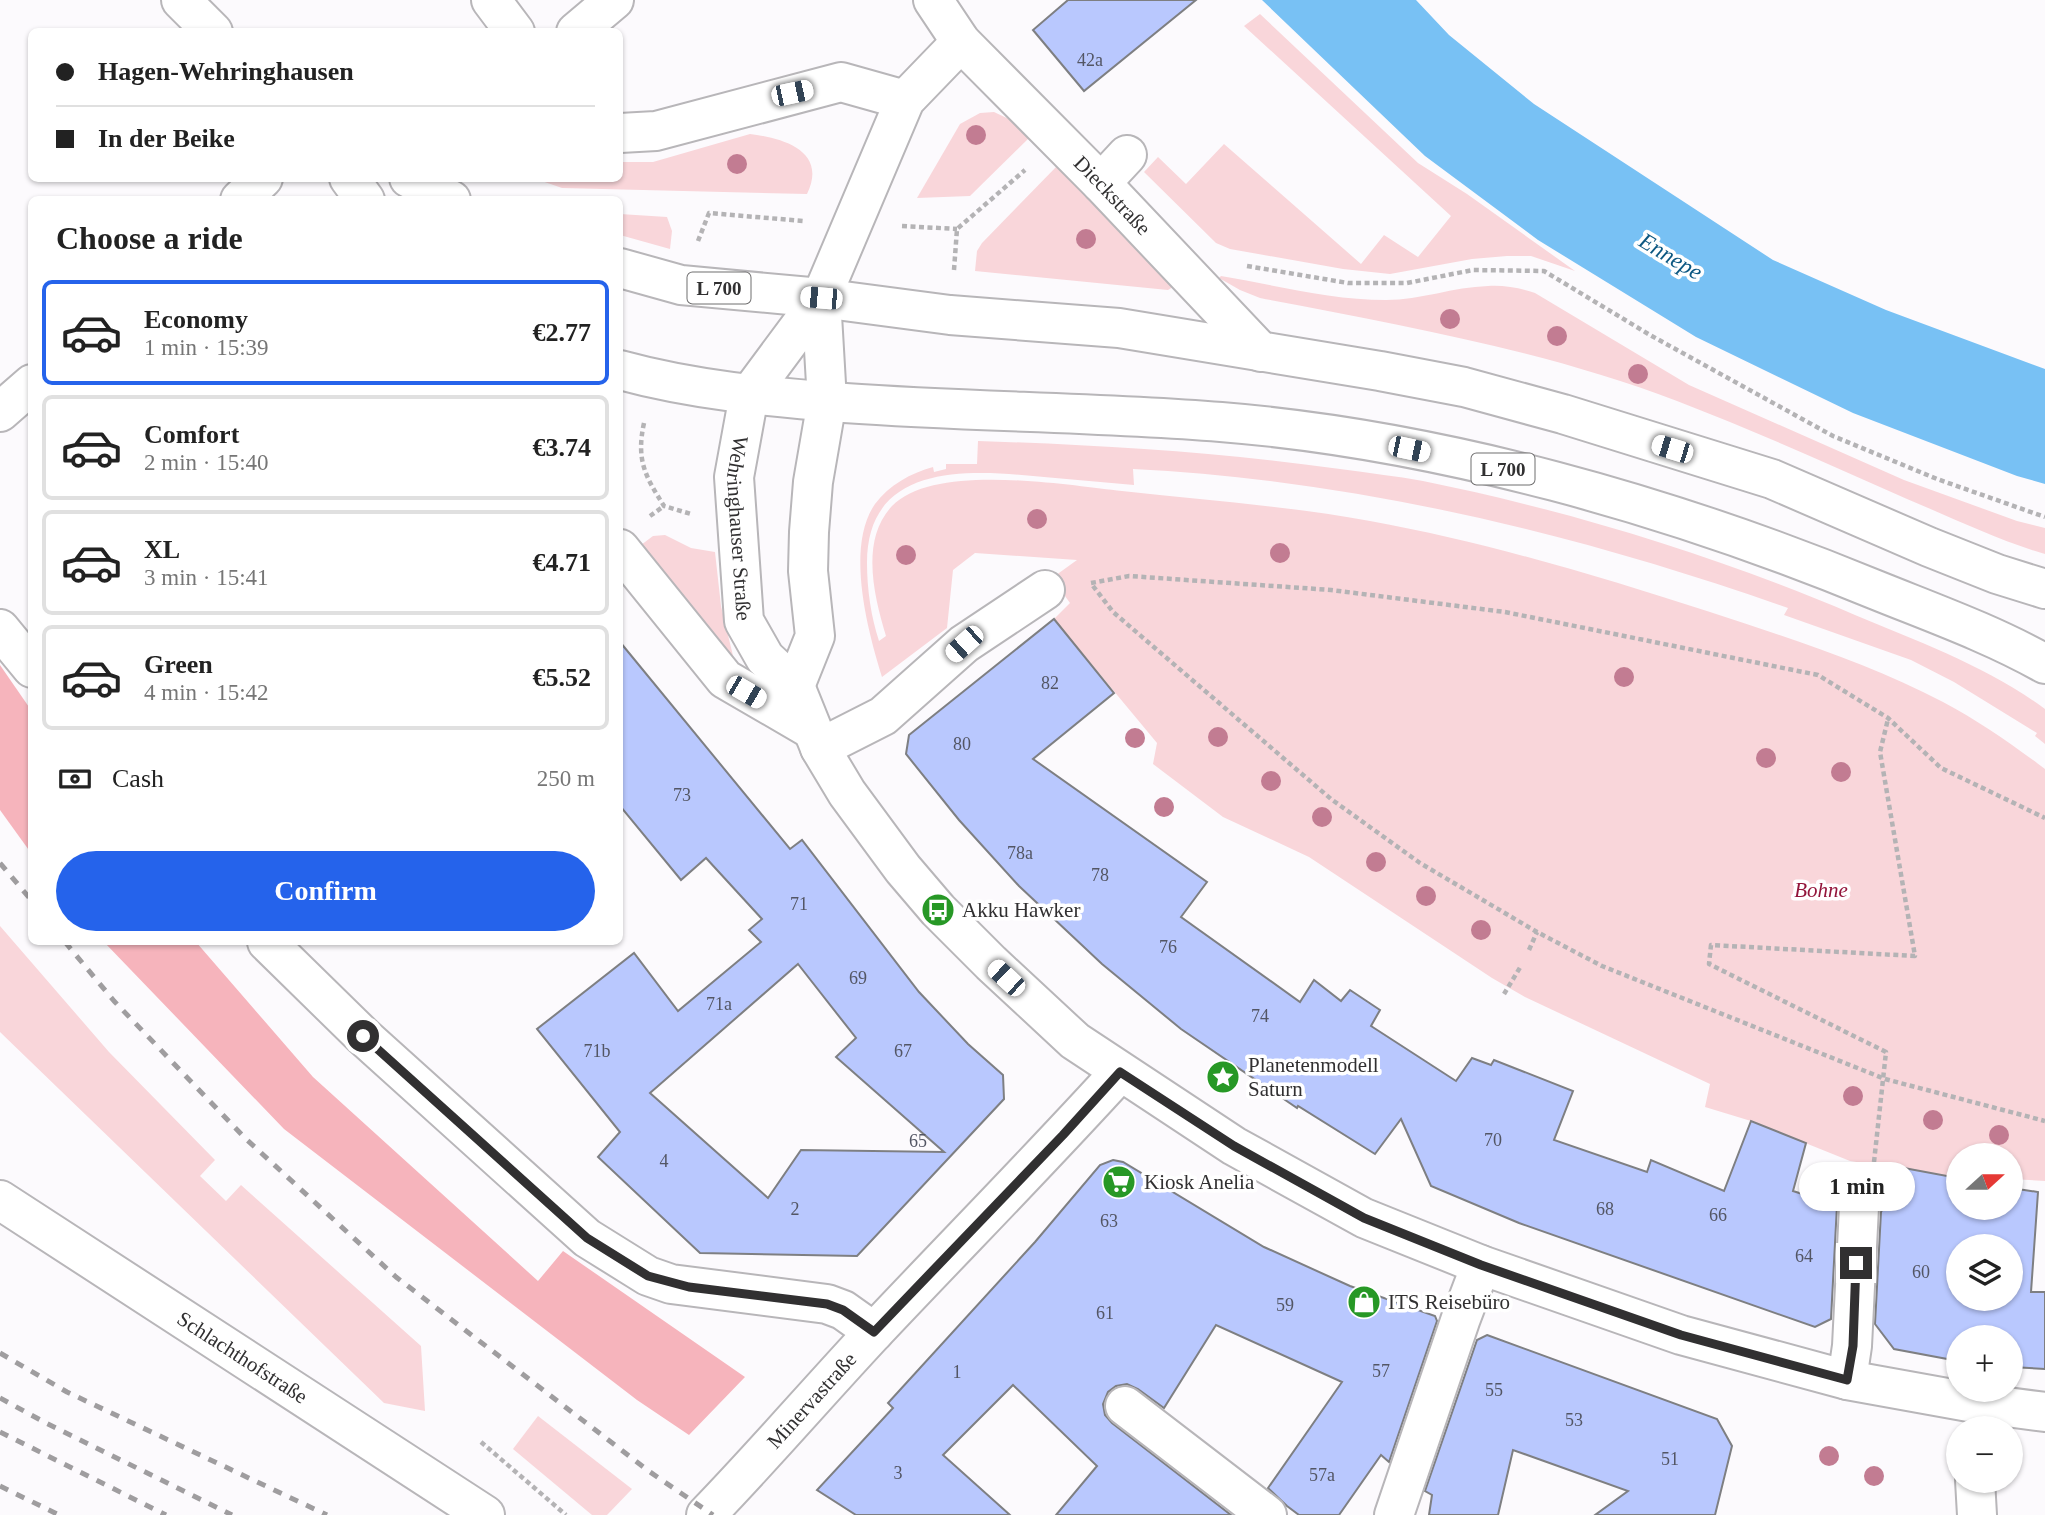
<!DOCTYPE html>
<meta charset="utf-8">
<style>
:root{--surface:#fff;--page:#f2f2f2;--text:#222;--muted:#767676;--line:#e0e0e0;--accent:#2563eb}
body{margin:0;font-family:Georgia,serif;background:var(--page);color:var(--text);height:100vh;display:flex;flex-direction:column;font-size:26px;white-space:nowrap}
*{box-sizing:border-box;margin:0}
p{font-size:23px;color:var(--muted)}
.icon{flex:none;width:38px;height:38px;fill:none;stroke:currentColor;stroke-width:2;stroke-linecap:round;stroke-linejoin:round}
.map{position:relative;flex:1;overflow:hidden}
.drawer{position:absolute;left:28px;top:196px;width:595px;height:749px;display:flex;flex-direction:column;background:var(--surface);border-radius:10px;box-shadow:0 2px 5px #0004}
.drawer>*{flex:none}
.top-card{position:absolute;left:28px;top:28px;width:595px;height:154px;border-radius:10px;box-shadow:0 2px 5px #0004;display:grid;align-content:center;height:154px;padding:0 28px;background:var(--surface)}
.needle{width:46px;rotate:69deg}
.buttons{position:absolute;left:1946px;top:1143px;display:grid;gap:14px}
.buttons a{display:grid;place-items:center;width:77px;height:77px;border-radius:50%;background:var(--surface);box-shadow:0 2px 5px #0004;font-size:35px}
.end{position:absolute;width:32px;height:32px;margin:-16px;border:9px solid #313031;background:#fff;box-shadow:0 0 0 4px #fff}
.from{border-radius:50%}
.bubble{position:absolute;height:49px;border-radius:24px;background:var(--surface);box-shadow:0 2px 5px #0004;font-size:23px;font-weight:700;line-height:49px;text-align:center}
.car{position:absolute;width:21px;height:42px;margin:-21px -10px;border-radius:9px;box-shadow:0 0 5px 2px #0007;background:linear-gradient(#fff 24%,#345 0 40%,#fff 0 76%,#345 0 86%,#fff 0)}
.top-card b{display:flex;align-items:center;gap:24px;height:66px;font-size:26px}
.top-card b+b{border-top:2px solid var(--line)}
.top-card i{width:18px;height:18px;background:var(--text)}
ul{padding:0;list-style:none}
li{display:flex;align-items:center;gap:21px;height:105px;margin:0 14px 10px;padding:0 14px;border:4px solid var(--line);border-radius:10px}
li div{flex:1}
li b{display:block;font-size:26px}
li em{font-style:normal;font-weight:700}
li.selected{border-color:var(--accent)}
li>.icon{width:63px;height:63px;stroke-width:1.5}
h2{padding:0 28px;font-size:32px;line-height:84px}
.pay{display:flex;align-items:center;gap:18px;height:77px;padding:0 28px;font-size:26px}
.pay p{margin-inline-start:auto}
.action{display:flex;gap:14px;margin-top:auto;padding:14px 28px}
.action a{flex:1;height:80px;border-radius:42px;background:var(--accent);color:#fff;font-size:28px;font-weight:700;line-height:80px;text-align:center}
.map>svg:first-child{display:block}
.green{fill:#f9d6da}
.forest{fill:#f6b4bc}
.water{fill:#78c1f4}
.building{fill:#b9c8fe;stroke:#7e7f82;stroke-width:2;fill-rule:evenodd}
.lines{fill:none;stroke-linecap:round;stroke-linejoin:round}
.minor-casing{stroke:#b8b6b9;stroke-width:42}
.major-casing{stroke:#b8b6b9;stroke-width:42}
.path{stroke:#b4b3b5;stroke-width:4.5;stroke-dasharray:5 3.5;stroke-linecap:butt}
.minor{stroke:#fff;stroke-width:38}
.major{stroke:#fff;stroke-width:38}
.rail{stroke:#9f9d9f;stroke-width:5;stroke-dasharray:9 9;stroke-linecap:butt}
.tree{fill:#c27c92}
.route{stroke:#313031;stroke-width:9}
.labels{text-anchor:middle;stroke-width:7;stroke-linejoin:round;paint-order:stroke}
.number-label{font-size:18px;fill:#535664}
.shield{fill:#fff;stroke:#6f6e6f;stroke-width:2}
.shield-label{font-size:19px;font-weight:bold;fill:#313031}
.street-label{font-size:21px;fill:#313031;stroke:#fff}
.park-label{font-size:21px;font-style:italic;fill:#93153b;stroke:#fff}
.poi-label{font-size:21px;fill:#313031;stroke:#fff;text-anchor:start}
.water-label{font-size:23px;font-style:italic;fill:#0d5882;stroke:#fff}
</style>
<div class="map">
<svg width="2045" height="1515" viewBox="0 0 2045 1515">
<rect width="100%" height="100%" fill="#fcfafd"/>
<g class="green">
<polygon points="1260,14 1418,163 1467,194 1575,271 1531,256 1507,256 1472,259 1390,274 1343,269 1230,249 1216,243 1144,172 1158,157 1186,184 1224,144 1361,264 1384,235 1418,257 1451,216 1244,26"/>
<polygon points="994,112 1011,120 1030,137 970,196 917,198 960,124 980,113"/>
<path d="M 750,134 C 783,138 828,151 807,194 L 562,188 L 536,179 L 620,178 L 620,162 L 653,162 Z"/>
<polygon points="1058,165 1173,287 1168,290 975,271 977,251 982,243"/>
<polygon points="620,214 667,217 672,231 670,249 620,235"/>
<path d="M 1221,276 C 1275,285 1331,300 1386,300 C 1421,300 1453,287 1488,286 C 1504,285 1520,288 1535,293 L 1689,385 L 1904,480 L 2017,521 L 2045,528 L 2045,554 C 1997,540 1953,518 1907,499 C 1831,465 1755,431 1677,401 C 1543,350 1401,325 1260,298 L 1240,290 L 1219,278 Z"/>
<path d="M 978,441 C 1099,445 1220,452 1340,469 C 1368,473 1396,476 1423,481 C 1571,511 1717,556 1855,615 C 1920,642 1988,667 2045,709 L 2045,744 L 2035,736 L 2037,733 L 1954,682 L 1911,660 L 1784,615 L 1788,608 C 1577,534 1357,480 1133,469 L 1134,485 C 1104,482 1074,480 1044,477 C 971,470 867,461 867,563 C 867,589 871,617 879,641 L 886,636 C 874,596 860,540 892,506 C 934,462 1065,485 1122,491 C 1205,500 1288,506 1370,521 C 1486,542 1598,576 1710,612 C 1789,638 1869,663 1943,702 C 1979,721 2013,745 2045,769 L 2045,1181 L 2011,1179 L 2011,1155 L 1958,1155 L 1958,1178 L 1850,1161 L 1751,1121 L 1705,1107 L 1710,1084 L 1525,997 L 1492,978 L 1309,857 L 1223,817 L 1153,764 L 1157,743 L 1054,619 L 1070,603 L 1052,578 L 1077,560 L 975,553 L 953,570 L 947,628 L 882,677 C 868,632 845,547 875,504 C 889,485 911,473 933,467 L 934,472 L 946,469 L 946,464 L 977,464 Z"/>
<polygon points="665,535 691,548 715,552 721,606 735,664 637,548 653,536"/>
<polygon points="0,926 109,1052 215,1160 200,1176 226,1201 241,1185 421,1346 425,1411 384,1403 0,1032"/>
<polygon points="538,1416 632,1489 607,1515 592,1515 513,1449"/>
</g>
<g class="forest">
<polygon points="0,665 31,710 31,853 0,810"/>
<polygon points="104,942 196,942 313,1077 538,1281 563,1251 745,1377 689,1435 637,1400 284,1129"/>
</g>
<polygon class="water" points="1262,0 1416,0 1449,35 1534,104 1773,260 1886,310 2045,369 2045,484 2017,476 1853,413 1696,337 1538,240 1425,156"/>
<g class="building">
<polygon points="1068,0 1196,0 1084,91 1033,30"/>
<polygon points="1054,619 1114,693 1033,759 1207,882 1181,917 1300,1002 1314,980 1341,1001 1350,990 1380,1010 1371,1026 1456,1081 1472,1058 1491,1065 1494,1060 1573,1091 1554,1140 1647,1172 1651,1160 1724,1191 1751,1121 1806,1143 1793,1191 1837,1205 1831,1319 1815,1327 1519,1223 1431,1186 1401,1119 1375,1154 1298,1106 1297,1108 1181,1029 1102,964 1019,886 959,820 906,754 909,735"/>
<path d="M 620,642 L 790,849 L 802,840 L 919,992 L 968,1044 L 1003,1075 L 1004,1099 L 857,1256 L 700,1253 L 598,1157 L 620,1132 L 537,1029 L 634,953 L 678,1011 L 761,942 L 749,930 L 762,919 L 706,858 L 681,880 L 620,806 ZM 798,964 L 856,1038 L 836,1057 L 944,1152 L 801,1150 L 768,1198 L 650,1093 Z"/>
<polygon points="1113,1160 1123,1162 1264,1247 1350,1286 1435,1316 1437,1321 1389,1462 1381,1455 1339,1515 1299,1515 1287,1506 1268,1488 1342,1382 1216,1325 1164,1408 1138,1389 1127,1384 1116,1386 1108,1392 1103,1404 1105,1415 1112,1423 1231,1515 1056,1515 1097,1466 1013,1385 943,1455 1010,1515 856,1515 817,1490 893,1408 888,1403 1035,1242 1100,1165"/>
<path d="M 1904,1168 L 1958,1178 L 1958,1208 L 2011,1208 L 2011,1188 L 2038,1192 L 2031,1292 L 2045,1292 L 2045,1369 L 2011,1367 L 2011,1337 L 1958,1337 L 1958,1361 L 1894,1349 L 1875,1324 L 1881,1212 ZM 1958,1246 L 2011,1246 L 2011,1298 L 1958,1298 Z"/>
<polygon points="1487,1335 1717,1419 1732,1446 1715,1515 1595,1515 1628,1491 1513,1450 1498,1515 1429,1515 1432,1495 1425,1491 1477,1340"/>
</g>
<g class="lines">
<defs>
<g id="minor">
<polyline points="491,0 515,32"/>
<path id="s1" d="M 933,0 L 961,42 L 1101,183 L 1261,352"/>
<polyline points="576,32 614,0"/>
<path id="s2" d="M 961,42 L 905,100 L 821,298 L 749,395 L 734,477 L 744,621 L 765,658 L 795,686 L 820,748 L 847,793 L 903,869 L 938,910 L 991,963 L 1075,1041 L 1234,1146 L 1364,1218 L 1481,1265 L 1681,1335 L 1847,1380 L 1969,1402 L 2045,1412"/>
<polyline points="620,133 656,131 841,82 905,100"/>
<polyline points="1101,183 1127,155"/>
<polyline points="240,200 263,178"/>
<polyline points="0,412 32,384"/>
<polyline points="620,549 725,679 811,729"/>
<polyline points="0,629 32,668"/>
<polyline points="795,686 815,636 808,571 809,532 813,482 827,401 821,298"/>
<polyline points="820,748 883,716 964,644 1045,590"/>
<polyline points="267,942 363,1036 587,1238 648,1276 671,1284 827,1304 843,1310 874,1332"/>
<path id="s3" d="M 0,1200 L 485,1515"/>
<polyline points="1847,1380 1852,1346 1859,1207"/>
<polyline points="1125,1406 1267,1515"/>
<polyline points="1975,1480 1977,1515"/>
<path id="s4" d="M 706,1515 C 764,1455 818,1392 875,1331 C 957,1244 1040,1160 1120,1072"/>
<polyline points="1394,1515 1461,1318 1481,1265"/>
</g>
<g id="major">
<polyline points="181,0 213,32"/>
<polyline points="349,178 365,200"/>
<polyline points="409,178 451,200"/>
<polyline points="620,268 681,285 821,298 950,315 1119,328 1380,371 1464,387 1563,414 1772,479 1929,547 1997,574 2045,589"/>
<path d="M 620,370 C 693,390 769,397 845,403 C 970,412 1096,412 1221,422 C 1442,440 1672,506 1876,590 C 1933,613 1992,634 2045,664"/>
</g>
</defs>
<use href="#minor" class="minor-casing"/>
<use href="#major" class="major-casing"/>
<g class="path">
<polyline points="902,226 957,229"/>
<polyline points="698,241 709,213 803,221"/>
<polyline points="1247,266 1348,283 1407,283 1473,270 1544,271 1650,335 1833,436 1937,479 2045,517"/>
<polyline points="954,270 957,229 1025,170"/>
<path d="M 644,423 C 636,460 645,476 664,506 L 691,514"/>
<polyline points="650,516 664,506"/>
<polyline points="1091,583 1129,576 1331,590 1505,612 1818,675 1888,718 1941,768 2045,818"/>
<polyline points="1093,586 1113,612 1331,799 1420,863 1537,932 1602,966 1885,1079 2045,1121"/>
<polyline points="1529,950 1537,932"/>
<polyline points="1504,994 1521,966"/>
<polyline points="1874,1162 1886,1052 1709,964 1711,945 1915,956 1880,752 1888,719"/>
<polyline points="481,1442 566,1515"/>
</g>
<use href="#minor" class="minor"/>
<use href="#major" class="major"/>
<g class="rail">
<polyline points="0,863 32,901"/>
<polyline points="65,942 114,1001 245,1138 396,1277 650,1472 713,1515"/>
<polyline points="0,1353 67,1392 327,1515"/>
<polyline points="0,1398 46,1423 232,1515"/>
<polyline points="0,1432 166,1515"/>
<polyline points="0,1486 59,1515"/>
</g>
</g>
<g class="tree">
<circle cx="976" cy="135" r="10"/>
<circle cx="737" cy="164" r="10"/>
<circle cx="1086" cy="239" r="10"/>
<circle cx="1450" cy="319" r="10"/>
<circle cx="1557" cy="336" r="10"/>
<circle cx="1638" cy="374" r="10"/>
<circle cx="1037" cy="519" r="10"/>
<circle cx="1280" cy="553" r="10"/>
<circle cx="906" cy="555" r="10"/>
<circle cx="1624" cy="677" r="10"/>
<circle cx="1218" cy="737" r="10"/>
<circle cx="1135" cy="738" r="10"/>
<circle cx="1766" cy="758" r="10"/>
<circle cx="1841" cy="772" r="10"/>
<circle cx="1271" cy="781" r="10"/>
<circle cx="1164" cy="807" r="10"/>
<circle cx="1322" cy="817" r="10"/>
<circle cx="1376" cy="862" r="10"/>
<circle cx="1426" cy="896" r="10"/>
<circle cx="1481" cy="930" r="10"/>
<circle cx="1853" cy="1096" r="10"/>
<circle cx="1933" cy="1120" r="10"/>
<circle cx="1999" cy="1135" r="10"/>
<circle cx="1829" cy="1456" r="10"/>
<circle cx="1874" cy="1476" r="10"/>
</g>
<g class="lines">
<polyline class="route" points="363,1036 587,1238 648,1276 689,1287 827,1304 843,1310 874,1332 1063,1135 1120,1072 1234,1146 1364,1218 1481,1265 1681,1335 1847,1380 1853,1346 1856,1263"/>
</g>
<defs>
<symbol id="bus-disc" viewBox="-11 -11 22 22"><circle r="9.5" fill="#279826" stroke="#fff"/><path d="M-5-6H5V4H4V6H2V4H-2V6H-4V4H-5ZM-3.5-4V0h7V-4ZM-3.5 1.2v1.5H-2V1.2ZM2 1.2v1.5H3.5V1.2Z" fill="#fff"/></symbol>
<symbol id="sight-disc" viewBox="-11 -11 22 22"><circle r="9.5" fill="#279826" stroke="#fff"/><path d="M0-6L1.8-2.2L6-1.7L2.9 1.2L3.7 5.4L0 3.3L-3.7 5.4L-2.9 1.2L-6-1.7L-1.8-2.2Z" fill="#fff"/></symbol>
<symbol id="supermarket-disc" viewBox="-11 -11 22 22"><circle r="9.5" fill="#279826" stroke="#fff"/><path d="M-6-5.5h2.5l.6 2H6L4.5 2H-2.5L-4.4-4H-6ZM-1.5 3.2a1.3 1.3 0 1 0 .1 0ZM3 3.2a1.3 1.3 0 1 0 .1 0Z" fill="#fff"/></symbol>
<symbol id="shop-disc" viewBox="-11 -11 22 22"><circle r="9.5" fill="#279826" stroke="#fff"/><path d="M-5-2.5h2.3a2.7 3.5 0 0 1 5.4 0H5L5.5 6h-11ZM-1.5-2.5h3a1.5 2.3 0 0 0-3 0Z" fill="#fff"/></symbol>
</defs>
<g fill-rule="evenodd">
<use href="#bus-disc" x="919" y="891" width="38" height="38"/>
<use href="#sight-disc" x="1204" y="1058" width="38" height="38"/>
<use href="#supermarket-disc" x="1100" y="1163" width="38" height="38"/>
<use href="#shop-disc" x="1345" y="1283" width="38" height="38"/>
</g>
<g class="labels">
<g class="number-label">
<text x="1090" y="66">42a</text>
<text x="1050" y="689">82</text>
<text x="962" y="750">80</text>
<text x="682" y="801">73</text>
<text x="1020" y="859">78a</text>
<text x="1100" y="881">78</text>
<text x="799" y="910">71</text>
<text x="1168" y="953">76</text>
<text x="858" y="984">69</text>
<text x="719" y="1010">71a</text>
<text x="1260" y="1022">74</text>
<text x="597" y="1057">71b</text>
<text x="903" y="1057">67</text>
<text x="1493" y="1146">70</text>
<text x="918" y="1147">65</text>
<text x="664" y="1167">4</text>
<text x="795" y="1215">2</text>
<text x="1605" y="1215">68</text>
<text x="1718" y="1221">66</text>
<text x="1109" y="1227">63</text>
<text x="1804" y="1262">64</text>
<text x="1921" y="1278">60</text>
<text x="1285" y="1311">59</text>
<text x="1105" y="1319">61</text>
<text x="1381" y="1377">57</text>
<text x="957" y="1378">1</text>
<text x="1494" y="1396">55</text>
<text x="1574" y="1426">53</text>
<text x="1670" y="1465">51</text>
<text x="898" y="1479">3</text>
<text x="1322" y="1481">57a</text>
</g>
<g class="shield">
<rect x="687.5" y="272.5" width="63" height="31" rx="5"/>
<rect x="1471.5" y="453.5" width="63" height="31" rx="5"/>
</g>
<g class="shield-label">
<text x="719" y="295">L 700</text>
<text x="1503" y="476">L 700</text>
</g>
<g class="street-label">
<text dy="7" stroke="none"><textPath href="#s1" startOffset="266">Dieckstraße</textPath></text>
<text dy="7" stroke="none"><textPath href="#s2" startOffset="551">Wehringhauser Straße</textPath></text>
<text dy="7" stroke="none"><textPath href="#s3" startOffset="289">Schlachthofstraße</textPath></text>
<text dy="7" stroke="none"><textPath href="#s4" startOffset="156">Minervastraße</textPath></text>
</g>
<g class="park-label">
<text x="1821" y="897">Bohne</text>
</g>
<g class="poi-label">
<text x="962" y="917">Akku Hawker</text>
<text x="1248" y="1072">Planetenmodell<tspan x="1248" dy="24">Saturn</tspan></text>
<text x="1144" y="1189">Kiosk Anelia</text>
<text x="1388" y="1309">ITS Reisebüro</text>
</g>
<g class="water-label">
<text transform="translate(1671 256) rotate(31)" y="8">Ennepe</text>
</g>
</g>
</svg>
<div class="buttons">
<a><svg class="needle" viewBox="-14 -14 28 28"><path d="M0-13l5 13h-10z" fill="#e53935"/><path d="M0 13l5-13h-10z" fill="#767676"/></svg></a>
<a><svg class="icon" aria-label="layers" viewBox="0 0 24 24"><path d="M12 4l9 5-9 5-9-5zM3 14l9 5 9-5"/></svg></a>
<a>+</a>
<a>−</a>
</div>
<i class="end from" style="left:363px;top:1036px"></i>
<i class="end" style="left:1856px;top:1263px"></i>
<div class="bubble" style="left:1799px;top:1162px;width:116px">1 min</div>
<i class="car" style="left:792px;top:93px;rotate:78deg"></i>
<i class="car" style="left:821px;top:298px;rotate:275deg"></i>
<i class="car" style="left:1409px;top:449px;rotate:102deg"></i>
<i class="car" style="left:1672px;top:449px;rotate:287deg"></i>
<i class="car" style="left:964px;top:644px;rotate:228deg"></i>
<i class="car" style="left:746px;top:692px;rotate:120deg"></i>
<i class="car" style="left:1006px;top:978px;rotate:313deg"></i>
<div class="top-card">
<b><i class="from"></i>Hagen-Wehringhausen</b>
<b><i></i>In der Beike</b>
</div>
<section class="drawer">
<h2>Choose a ride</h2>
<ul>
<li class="selected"><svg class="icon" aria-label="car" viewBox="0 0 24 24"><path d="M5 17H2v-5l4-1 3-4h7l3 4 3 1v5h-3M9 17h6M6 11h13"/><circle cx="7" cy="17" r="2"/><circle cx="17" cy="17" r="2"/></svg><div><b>Economy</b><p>1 min · 15:39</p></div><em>€2.77</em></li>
<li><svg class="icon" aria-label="car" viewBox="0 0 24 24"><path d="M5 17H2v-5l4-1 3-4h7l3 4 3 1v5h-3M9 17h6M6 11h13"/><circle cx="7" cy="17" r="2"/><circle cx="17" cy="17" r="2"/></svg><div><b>Comfort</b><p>2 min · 15:40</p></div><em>€3.74</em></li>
<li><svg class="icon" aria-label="car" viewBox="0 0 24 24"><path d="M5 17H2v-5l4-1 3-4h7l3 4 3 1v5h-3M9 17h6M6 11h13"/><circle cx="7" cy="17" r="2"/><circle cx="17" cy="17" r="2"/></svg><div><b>XL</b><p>3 min · 15:41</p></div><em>€4.71</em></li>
<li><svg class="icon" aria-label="car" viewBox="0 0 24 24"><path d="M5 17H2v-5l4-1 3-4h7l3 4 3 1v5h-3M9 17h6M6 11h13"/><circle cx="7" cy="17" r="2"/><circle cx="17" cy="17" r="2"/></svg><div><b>Green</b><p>4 min · 15:42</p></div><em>€5.52</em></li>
</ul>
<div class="pay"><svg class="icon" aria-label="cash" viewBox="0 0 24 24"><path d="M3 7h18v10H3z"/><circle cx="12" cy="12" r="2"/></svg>Cash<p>250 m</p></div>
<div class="action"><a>Confirm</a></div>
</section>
</div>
